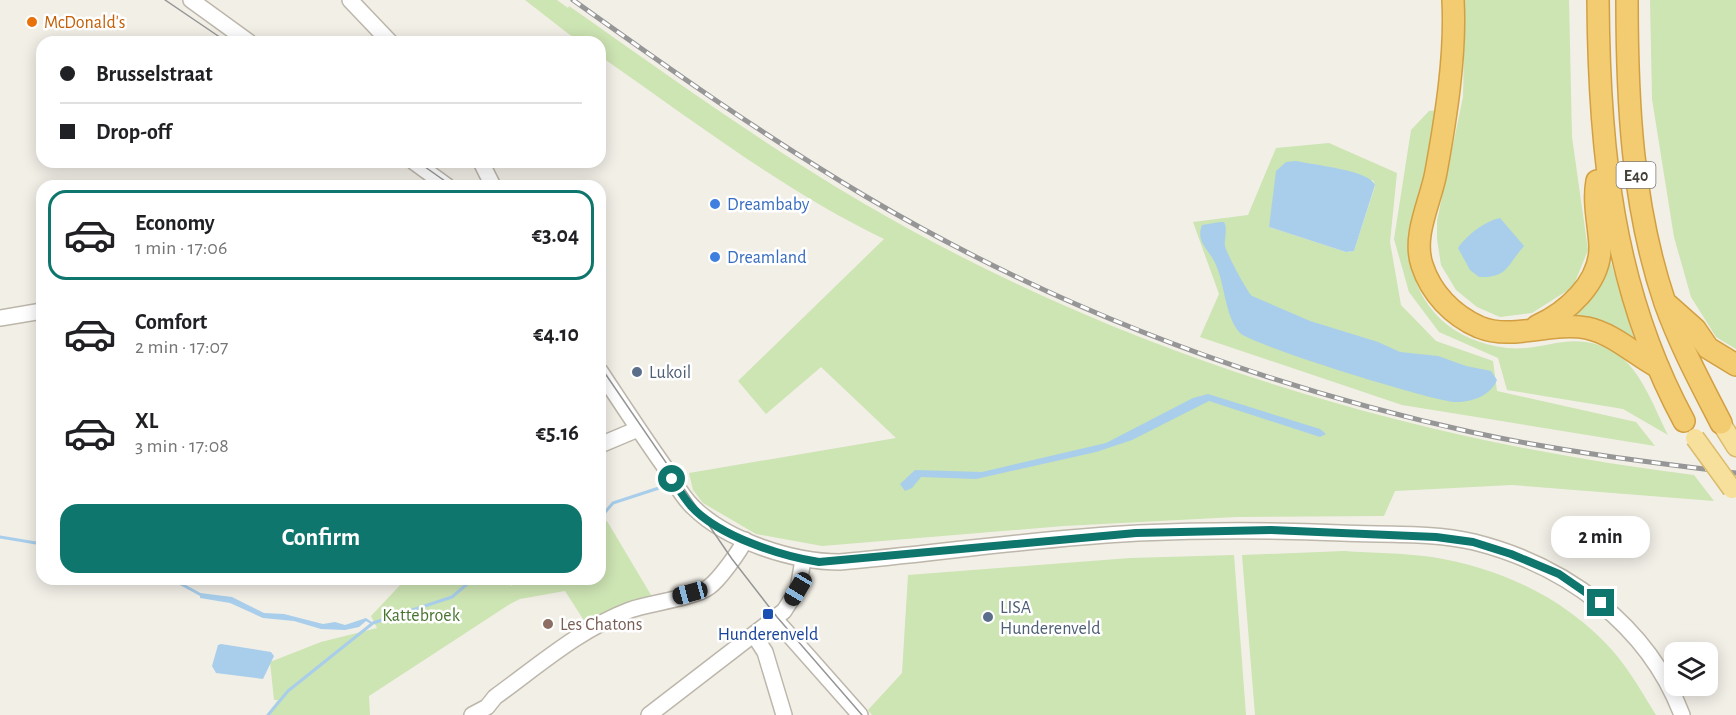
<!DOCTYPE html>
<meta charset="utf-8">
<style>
:root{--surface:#fff;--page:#f2f2f2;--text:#202124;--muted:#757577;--line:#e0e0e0;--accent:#0f766e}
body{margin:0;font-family:"Alegreya Sans",sans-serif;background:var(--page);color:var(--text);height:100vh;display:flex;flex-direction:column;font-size:22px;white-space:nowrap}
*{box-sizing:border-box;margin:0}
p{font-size:20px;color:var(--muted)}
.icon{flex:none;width:33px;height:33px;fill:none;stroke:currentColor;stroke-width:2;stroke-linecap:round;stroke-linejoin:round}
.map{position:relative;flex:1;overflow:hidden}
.drawer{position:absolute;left:36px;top:180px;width:570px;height:405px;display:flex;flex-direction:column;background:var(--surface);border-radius:18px;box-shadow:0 3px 15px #0003}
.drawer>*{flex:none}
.hud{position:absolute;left:36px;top:36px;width:570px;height:132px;border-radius:18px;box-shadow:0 3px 15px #0003;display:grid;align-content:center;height:132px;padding:0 24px;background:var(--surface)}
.fabs{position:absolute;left:1664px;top:642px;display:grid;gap:12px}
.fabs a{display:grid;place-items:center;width:54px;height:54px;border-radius:12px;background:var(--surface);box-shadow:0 3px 15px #0003;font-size:30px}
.end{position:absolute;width:27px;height:27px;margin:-14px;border:8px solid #0f766e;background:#fff;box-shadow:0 0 0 3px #fff}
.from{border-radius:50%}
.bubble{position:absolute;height:42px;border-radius:18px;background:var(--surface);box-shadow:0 3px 15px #0003;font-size:20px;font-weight:600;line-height:42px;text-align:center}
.car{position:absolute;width:18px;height:36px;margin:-18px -9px;border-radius:8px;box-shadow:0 0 4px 2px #0007;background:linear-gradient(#222 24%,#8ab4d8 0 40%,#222 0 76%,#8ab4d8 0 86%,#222 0)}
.hud b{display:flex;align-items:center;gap:21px;height:57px;font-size:22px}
.hud b+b{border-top:2px solid var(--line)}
.hud i{width:15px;height:15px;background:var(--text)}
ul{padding:10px 0 0;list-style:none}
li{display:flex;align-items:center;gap:18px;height:90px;margin:0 12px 9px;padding:0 12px;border:3px solid transparent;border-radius:18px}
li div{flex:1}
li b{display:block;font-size:22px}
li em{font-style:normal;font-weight:600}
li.active{border-color:var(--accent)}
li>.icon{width:54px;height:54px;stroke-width:1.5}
.primary-button{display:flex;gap:12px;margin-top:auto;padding:12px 24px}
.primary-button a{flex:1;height:69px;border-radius:18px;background:var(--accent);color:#fff;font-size:24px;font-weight:600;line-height:69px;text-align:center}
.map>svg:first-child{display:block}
.green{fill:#cde4b3;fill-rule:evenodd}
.water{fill:#a8ceeb}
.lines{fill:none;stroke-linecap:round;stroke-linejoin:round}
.stream{stroke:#a8ceeb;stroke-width:3}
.minor-casing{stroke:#bdb7ab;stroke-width:18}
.major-casing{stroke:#dbbc6d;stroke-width:21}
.highway-casing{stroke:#d2a042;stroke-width:24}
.minor{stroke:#fff;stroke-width:15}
.major{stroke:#f7df9c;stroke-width:18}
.highway{stroke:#f3cb71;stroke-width:21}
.tram{stroke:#969696;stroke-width:1.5}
.rail-casing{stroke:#969696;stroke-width:5}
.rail{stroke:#fff;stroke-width:3;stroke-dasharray:9;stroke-linecap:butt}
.major-bridge-casing{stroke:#dbbc6d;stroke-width:21;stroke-linecap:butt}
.major-bridge{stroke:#f7df9c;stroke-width:18}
.route{stroke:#0f766e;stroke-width:8}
.food-dot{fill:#e8710a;stroke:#fff;stroke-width:2}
.shop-dot{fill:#3f7fe0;stroke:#fff;stroke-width:2}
.service-dot{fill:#5c6f8a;stroke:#fff;stroke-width:2}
.transit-dot{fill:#1a4fb4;stroke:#fff;stroke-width:2}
.education-dot{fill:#8d6e63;stroke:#fff;stroke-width:2}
.labels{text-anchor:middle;stroke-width:5;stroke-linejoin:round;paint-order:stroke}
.shield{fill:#fff;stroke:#7d7973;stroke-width:1.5}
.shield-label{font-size:16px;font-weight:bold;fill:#454037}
.food-label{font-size:18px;fill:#c56008;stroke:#fff;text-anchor:start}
.shop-label{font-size:18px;fill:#366cbe;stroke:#fff;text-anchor:start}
.service-label{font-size:18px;fill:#4e5e75;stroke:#fff;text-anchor:start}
.park-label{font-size:18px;fill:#47732e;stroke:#fff}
.education-label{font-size:18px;fill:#785e54;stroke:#fff;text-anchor:start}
.transit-label{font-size:18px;fill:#164399;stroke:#fff}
</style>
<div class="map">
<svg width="1736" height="715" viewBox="0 0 1736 715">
<rect width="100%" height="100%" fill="#f2efe7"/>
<g class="green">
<path d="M 525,0 L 557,0 L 568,8 L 569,6 C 666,74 761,143 863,203 C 1118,352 1401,439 1694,475 L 1714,501 L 1512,485 L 1395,491 L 1384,516 L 1236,517 L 1064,526 L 822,546 L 756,534 L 703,503 L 693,490 L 689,473 L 896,438 L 821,367 L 766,414 L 738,381 L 884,239 C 783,190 692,120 600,56 L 600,42 L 579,42 Z"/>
<polygon points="1465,0 1569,0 1572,137 1588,250 1573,287 1532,313 1500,317 1477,307 1456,290 1441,265 1437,239 1437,221 1463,97"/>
<polygon points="1650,0 1736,0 1736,349 1716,337 1691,297 1674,237 1652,99"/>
<path d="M 1438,110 C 1433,136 1429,164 1423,190 C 1419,205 1410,219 1408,234 C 1407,240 1410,249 1410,256 C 1416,309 1455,342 1507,348 C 1546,352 1572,328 1614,352 C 1641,368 1654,408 1668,435 L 1623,409 L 1507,390 L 1498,358 L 1439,332 L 1409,292 L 1394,239 L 1411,130 L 1429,111 Z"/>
<path d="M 1329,143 L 1397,173 L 1390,242 L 1401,305 L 1436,341 L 1493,361 L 1497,391 L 1636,422 L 1655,446 L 1402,405 L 1200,337 L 1219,294 L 1193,222 L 1248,215 L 1276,148 ZM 1373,180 L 1375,186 L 1354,251 L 1346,252 L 1269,227 Z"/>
<polygon points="1609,256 1637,349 1562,323"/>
<polygon points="607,521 651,595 585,622 565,591 520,599 510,604 369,696 370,715 267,715 278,700 274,700 270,662 321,642 377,628 371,616 402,583 413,579 505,579 511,586 522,579 600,579 600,526"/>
<path d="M 1344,551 C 1373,553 1403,553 1432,557 C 1501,568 1565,598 1612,650 C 1629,669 1643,694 1656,715 L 1255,715 L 1242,555 Z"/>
<polygon points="1234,555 1246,715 872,715 868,710 902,673 908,575 1130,558"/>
</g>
<g class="water">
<path d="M 1296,161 C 1313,165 1369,170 1375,185 L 1354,251 L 1346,252 L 1269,227 L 1276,171 L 1286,162 Z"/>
<path d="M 1500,218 L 1524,246 C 1507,265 1508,278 1479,277 L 1470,270 L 1458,248 C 1467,235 1485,221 1500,218 Z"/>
<path d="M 1220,222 L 1224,222 C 1228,230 1224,237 1225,246 C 1226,252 1246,290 1252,296 L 1310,321 L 1378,342 L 1400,352 L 1438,356 L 1466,366 L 1491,371 L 1497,380 C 1491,395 1473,402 1456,402 C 1435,402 1252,345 1240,333 C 1225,317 1225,285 1216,265 C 1210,250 1195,243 1202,225 Z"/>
<polygon points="1208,394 1320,429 1326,434 1320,437 1209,401 1132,440 1096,452 976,479 921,477 912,488 905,491 900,484 915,470 982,472 1106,443 1193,398"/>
<polygon points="200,593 232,597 264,613 284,614 323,624 335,622 345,625 366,618 373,623 371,624 366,621 359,627 345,630 321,629 294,621 263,618 230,603 200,598"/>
<polygon points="221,644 271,652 274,656 263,679 216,673 212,666 218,645"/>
</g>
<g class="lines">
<g class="stream">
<polyline points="600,518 613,503 662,487"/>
<polyline points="0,537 42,544"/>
<polyline points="172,579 203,596"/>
<polyline points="268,715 288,691 373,623 452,597 473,579"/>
</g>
<defs>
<g id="minor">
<polyline points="191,0 249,42"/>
<polyline points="350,0 390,42"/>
<polyline points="414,162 447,186"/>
<polyline points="481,162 493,186"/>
<polyline points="0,318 42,311"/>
<path d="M 600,371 C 621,403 642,435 664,466 C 673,479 681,496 693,507 C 727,541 793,562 840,562 C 939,553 1039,538 1138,533 C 1206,530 1273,530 1341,533 C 1384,535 1432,532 1474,542 C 1566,565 1648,625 1682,715"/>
<polyline points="600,445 638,429"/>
<polyline points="775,619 860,715"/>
<polyline points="754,635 765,652 784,715"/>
<path d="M 472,715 L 487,707 L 495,697 C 538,666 580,629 630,610 C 650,603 694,598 709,587 C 719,580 740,551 745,540"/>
<polyline points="649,715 784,611 798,589 803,560"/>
</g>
<polyline id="major" points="1721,423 1736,447"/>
<g id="highway">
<path d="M 1453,0 C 1456,55 1446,117 1436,172 C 1431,201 1412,235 1422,265 C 1431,293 1452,315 1479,327 C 1513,341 1551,321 1587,328 C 1614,334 1634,354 1658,367"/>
<path d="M 1598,0 C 1599,148 1612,288 1684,421"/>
<path d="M 1627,0 C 1627,102 1632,206 1665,303 C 1680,345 1701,384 1721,423"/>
<polyline points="1668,305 1695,329 1708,348 1736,365"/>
<path d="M 1537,326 C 1566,313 1601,283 1600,246 C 1599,225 1593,202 1597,181"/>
</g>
</defs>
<use href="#minor" class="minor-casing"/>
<use href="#major" class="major-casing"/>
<use href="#highway" class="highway-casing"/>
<use href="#minor" class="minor"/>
<use href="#major" class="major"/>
<use href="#highway" class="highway"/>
<g class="tram">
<polyline points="165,0 227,42"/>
<polyline points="418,162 452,186"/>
<polyline points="600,366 732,559 777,617 862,715"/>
</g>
<defs>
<path id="rail" d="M 573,0 C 668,68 764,136 865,196 C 1052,307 1259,385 1471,432 C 1558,451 1647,462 1736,473"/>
</defs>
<use href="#rail" class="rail-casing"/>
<use href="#rail" class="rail"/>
<defs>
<polyline id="major-bridge" points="1695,438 1732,489"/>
</defs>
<use href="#major-bridge" class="major-bridge-casing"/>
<use href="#major-bridge" class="major-bridge"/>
</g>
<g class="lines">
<path class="route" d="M 672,479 C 678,488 684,498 691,506 C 718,536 781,556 819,562 L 1136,533 L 1271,530 L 1436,537 L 1473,542 L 1511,554 L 1559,574 L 1601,603"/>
</g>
<circle class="food-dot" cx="32" cy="22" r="6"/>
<g class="shop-dot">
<circle cx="715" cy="204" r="6"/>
<circle cx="715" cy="257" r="6"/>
</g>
<g class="service-dot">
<circle cx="637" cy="372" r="6"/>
<circle cx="988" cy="617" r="6"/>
</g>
<rect class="transit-dot" x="762" y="608" width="12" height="12" rx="3"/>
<circle class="education-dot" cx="548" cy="624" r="6"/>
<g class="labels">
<rect class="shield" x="1616.5" y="162" width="39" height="26" rx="4.5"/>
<g class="shield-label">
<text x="1636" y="181">E40</text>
</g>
<g class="food-label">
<text x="44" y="28">McDonald's</text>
</g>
<g class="shop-label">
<text x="727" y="210">Dreambaby</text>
<text x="727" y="263">Dreamland</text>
</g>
<g class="service-label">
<text x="649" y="378">Lukoil</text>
<text x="1000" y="613">LISA<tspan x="1000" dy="21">Hunderenveld</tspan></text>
</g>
<g class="park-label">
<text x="421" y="621">Kattebroek</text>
</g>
<g class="education-label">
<text x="560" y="630">Les Chatons</text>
</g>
<g class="transit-label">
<text x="768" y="640">Hunderenveld</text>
</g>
</g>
</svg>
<div class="fabs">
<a><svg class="icon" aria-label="layers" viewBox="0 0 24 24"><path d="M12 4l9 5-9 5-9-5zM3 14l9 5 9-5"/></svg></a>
</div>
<i class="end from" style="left:672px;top:479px"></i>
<i class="end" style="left:1601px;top:603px"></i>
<div class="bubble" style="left:1551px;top:516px;width:99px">2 min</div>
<i class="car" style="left:798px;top:589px;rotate:211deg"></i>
<i class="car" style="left:690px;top:593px;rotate:255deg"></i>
<div class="hud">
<b><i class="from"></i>Brusselstraat</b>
<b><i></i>Drop-off</b>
</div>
<section class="drawer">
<ul>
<li class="active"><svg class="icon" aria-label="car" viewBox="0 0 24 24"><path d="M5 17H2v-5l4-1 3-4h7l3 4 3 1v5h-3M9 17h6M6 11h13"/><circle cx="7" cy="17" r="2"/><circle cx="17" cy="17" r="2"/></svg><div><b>Economy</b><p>1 min · 17:06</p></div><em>€3.04</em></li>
<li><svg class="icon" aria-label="car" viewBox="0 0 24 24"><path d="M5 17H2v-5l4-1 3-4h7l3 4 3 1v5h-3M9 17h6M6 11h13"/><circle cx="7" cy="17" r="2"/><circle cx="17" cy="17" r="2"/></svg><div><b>Comfort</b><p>2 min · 17:07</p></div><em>€4.10</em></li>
<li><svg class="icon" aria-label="car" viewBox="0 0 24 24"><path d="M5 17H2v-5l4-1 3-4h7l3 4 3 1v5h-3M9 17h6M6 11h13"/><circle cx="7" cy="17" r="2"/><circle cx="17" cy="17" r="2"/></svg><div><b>XL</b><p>3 min · 17:08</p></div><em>€5.16</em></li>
</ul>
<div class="primary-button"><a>Confirm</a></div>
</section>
</div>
